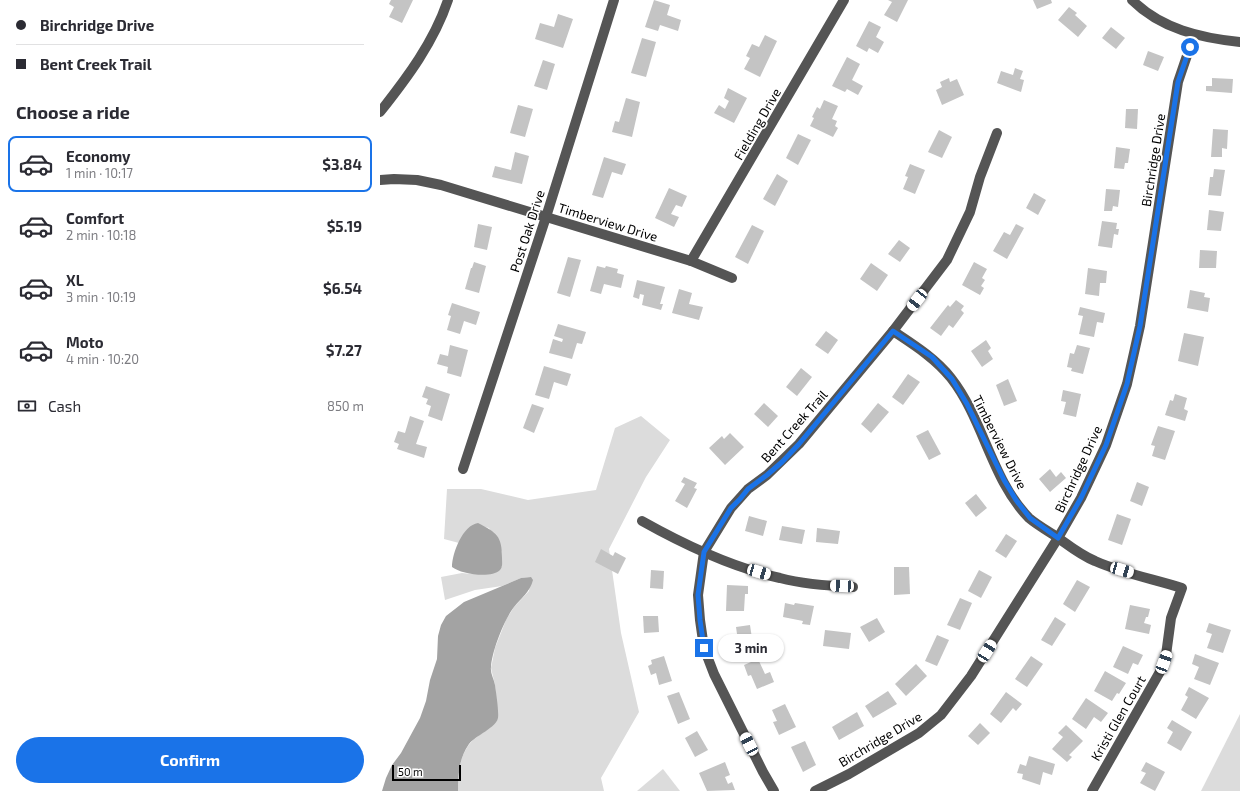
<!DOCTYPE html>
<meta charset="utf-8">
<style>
:root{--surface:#fff;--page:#f2f2f3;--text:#2b2b33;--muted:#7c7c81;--line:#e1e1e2;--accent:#1a73e8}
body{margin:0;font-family:"Exo 2",sans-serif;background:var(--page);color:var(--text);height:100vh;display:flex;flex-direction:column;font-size:15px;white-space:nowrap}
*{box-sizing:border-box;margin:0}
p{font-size:13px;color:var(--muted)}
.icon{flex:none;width:22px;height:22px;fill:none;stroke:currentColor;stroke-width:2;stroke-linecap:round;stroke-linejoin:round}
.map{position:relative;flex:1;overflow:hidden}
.side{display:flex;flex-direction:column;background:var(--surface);width:380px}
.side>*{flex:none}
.banner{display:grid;align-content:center;height:88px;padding:0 16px;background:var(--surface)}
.scale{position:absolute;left:12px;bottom:10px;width:69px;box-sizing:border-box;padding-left:4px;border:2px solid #000;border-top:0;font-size:11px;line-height:14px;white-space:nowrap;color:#000;-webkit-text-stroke:3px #fff;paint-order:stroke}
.end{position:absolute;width:18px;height:18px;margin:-9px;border:5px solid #1a73e8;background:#fff;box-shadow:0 0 0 2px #fff}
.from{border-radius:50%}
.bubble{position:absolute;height:28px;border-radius:14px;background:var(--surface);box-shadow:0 1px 3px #0004;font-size:13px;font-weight:700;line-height:28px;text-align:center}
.car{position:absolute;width:12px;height:24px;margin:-12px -6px;border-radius:5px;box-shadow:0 0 3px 1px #0007;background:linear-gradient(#fff 24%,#345 0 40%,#fff 0 76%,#345 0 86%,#fff 0)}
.banner b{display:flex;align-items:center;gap:14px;height:38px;font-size:15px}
.banner b+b{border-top:1px solid var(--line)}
.banner i{width:10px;height:10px;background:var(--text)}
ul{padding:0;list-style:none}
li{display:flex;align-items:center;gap:12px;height:56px;margin:0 8px 6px;padding:0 8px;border:2px solid transparent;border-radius:8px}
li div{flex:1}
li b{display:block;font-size:15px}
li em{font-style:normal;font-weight:700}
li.active{border-color:var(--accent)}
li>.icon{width:36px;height:36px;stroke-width:1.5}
h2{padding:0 16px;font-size:18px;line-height:48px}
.pay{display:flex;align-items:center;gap:10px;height:44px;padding:0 16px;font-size:15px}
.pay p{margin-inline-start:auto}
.button{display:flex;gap:8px;margin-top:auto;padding:8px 16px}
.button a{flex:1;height:46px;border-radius:24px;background:var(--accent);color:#fff;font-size:16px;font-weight:700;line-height:46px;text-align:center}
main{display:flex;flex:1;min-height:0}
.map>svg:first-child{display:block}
.green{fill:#dcdcdc}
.water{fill:#a3a3a3}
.building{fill:#c4c4c4}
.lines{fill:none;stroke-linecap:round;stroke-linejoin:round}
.minor{stroke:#555;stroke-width:10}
.route{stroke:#1a73e8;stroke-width:5}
.labels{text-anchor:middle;stroke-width:3.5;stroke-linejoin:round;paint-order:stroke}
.street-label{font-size:13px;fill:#000;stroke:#fff}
</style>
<main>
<section class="side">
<div class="banner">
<b><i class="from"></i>Birchridge Drive</b>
<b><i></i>Bent Creek Trail</b>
</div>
<h2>Choose a ride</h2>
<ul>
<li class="active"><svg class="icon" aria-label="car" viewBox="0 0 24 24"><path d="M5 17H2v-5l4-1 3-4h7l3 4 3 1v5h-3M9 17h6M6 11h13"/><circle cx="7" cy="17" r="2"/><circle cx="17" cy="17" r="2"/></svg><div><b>Economy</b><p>1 min · 10:17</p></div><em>$3.84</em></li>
<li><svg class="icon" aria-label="car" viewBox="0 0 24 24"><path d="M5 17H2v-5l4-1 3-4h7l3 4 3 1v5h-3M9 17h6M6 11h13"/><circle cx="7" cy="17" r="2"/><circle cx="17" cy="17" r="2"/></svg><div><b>Comfort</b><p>2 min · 10:18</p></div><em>$5.19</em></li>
<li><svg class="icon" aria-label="car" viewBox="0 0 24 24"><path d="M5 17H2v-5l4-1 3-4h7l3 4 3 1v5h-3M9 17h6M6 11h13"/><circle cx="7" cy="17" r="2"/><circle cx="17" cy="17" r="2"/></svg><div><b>XL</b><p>3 min · 10:19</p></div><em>$6.54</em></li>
<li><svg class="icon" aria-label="car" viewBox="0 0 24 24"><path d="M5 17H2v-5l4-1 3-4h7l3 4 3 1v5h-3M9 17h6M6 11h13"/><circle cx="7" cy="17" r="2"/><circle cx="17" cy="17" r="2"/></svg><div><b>Moto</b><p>4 min · 10:20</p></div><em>$7.27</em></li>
</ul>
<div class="pay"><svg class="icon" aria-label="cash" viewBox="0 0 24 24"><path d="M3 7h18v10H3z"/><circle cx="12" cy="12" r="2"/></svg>Cash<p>850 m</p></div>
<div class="button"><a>Confirm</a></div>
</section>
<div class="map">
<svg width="860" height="791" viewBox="0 0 860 791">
<rect width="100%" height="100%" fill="#fff"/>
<g class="green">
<path d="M 261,416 L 290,440 L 266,477 L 229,549 L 241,633 L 259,712 L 221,778 L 224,791 L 78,791 C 78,772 80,749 97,737 C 105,731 112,727 118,719 L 115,685 L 111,668 L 115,648 L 126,620 L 134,607 L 149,591 L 151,577 L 141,578 L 122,586 L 95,590 L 65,600 L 61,577 L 82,573 L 91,574 L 122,567 L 122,552 L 109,528 L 105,527 L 86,531 L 79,543 L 64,539 L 67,489 L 101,489 L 148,500 L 216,490 L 235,428 Z"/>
<polygon points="860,714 860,791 821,791"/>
<polygon points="283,769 300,791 257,791"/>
</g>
<g class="water">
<path d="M 98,523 C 117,533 122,536 122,558 C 122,562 123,567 120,570 C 111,579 81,574 72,567 C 72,553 83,525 98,523 Z"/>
<path d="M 151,577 L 153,580 C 150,592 141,598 134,607 C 124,620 112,651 111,667 C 110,673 114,679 115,685 C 116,692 119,712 118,718 C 117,727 95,736 89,744 C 79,758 78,775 78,791 L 2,791 L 6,778 L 12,765 L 21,753 L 40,718 L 46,701 L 50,680 L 57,659 L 58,636 L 61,625 L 66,616 L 84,602 L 141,578 Z"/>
</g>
<g class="building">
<polygon points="11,0 33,0 22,23 9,17 14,7 9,4"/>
<polygon points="274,0 290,5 287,15 301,20 298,31 280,25 278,31 265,27"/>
<polygon points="508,0 528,0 517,22 504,15 512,2"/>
<polygon points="653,0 671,0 672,3 657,9"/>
<polygon points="689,7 697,13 695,15 707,26 698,37 678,20"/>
<polygon points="178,14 193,19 183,48 155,39 160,23 174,27"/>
<polygon points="489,21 501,27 496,37 504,42 498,53 489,48 487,52 476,46"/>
<polygon points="731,27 745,38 736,49 722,38"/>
<polygon points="385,35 397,41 380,77 364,69 370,58 366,56 372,44 379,47"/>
<polygon points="262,38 276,42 266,77 251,73"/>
<polygon points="768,51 784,57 778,71 763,65"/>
<polygon points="467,57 480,64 472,80 483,86 478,95 467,89 465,92 452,86"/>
<polygon points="163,60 175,64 167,90 154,86"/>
<polygon points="635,68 643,71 640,79 644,80 641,92 617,83 621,71 633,75"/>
<polygon points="569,78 570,82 577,79 584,95 562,105 556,90 562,87 560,82"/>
<polygon points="832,78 853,79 852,93 826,91 826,86 832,86"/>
<polygon points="348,88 367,98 354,123 334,113 339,105 345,109 349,101 344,98"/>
<polygon points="246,98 260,102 252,137 232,132 235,121 239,122"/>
<polygon points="444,100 458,106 452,119 457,121 455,126 458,128 453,137 430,126 434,118 432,117 437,107 440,109"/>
<polygon points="138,105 153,109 145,137 130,133"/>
<polygon points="746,109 758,109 757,129 745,128"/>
<polygon points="833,129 848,130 847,149 842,148 842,157 831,157"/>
<polygon points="559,130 572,137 562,158 548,152"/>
<polygon points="418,134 431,140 418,165 406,158"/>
<polygon points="736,147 750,149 748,163 745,163 744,169 734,168"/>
<polygon points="135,152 149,156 142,184 112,177 115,166 131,170"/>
<polygon points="224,157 246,164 242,175 232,172 223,198 212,195"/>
<polygon points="530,164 545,170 535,194 523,189 528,177 525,176"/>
<polygon points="834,169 845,170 841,196 828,195 830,177 833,177"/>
<polygon points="397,174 408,181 395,206 383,199"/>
<polygon points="289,188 307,196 302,207 296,205 291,214 299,217 294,227 275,218"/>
<polygon points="726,189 740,190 738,207 733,206 732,211 724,211"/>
<polygon points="654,193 666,200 658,215 646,208"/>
<polygon points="829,210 844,212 841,231 827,230"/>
<polygon points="722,221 737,223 736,229 739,229 738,235 734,234 732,248 718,246"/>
<polygon points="98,224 112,227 107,250 94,247"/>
<polygon points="636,224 644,228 627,259 613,251 624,232 630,235"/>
<polygon points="372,225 384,231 368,264 355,257"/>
<polygon points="519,240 530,248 520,262 508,254"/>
<polygon points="820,250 837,251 836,268 819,268"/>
<polygon points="188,257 201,260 190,297 177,293"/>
<polygon points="94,262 106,266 99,293 85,289 91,268 92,268"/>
<polygon points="594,262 607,269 602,278 605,280 601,286 604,288 600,295 582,285"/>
<polygon points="491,263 508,275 497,291 480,279"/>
<polygon points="217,266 225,268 226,266 238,269 237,273 244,275 241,288 224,284 221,294 210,291"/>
<polygon points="708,268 727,271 726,283 720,283 719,296 705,294"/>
<polygon points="257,280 285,287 280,304 283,304 281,310 262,305 264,295 260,294 259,299 253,297"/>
<polygon points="299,289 312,293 309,304 323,307 319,320 292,313"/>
<polygon points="810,290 825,293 824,297 830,298 828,312 807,308"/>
<polygon points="576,300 584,306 581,310 584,313 573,328 569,325 561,336 550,328 568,305 570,307"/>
<polygon points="72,303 100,312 96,325 84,321 80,334 67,330 71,316 68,315"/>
<polygon points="700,307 725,313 723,323 717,322 714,337 699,334 703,316 698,315"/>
<polygon points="178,324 206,332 202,344 197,343 192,359 169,353 173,339 182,342 183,339 174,336"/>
<polygon points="446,331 458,340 448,354 435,345"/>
<polygon points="804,333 824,337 818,366 798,361"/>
<polygon points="606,340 611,348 608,351 613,359 602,367 591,351"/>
<polygon points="70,345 88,350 81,377 67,373 68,367 57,364 60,354 68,356"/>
<polygon points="697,345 710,348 703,374 691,371 692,368 687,367 690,353 694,354"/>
<polygon points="164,366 191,374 187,386 174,382 169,399 155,395"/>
<polygon points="421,368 432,377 417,396 406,387"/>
<polygon points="528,374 540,382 523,405 512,397"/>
<polygon points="628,379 637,401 624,406 616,385"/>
<polygon points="46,386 70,394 62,421 48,416 51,406 46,404 48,399 42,397"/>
<polygon points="683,390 701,394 696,417 683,414 686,402 681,401"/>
<polygon points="795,394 807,398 804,409 808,411 805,421 785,415 790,400 793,401"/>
<polygon points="384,403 398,416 388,427 374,414"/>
<polygon points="498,403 509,412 491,433 481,424"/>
<polygon points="152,404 164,408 154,433 143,428"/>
<polygon points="30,416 44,421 36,444 47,447 44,458 17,449 19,444 14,442 18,431 25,433"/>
<polygon points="778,426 795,431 785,460 772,456 775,446 771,445"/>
<polygon points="548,430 561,454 549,460 536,436"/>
<polygon points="350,433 364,447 345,465 329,448 342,436 344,439"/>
<polygon points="670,469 676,477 681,472 686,478 670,492 659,479"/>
<polygon points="304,477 317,483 314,488 317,489 307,508 295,501 305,484 301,482"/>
<polygon points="757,482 769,487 762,506 750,501"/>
<polygon points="596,494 607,508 596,517 585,503"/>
<polygon points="737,514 751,519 742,545 728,540"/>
<polygon points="369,516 387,521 383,536 365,531"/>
<polygon points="402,526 425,530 422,544 399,540"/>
<polygon points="437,528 460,531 458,544 436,542"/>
<polygon points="626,534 637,541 626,558 615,551"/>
<polygon points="221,549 233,556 235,552 246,558 238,574 215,562"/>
<polygon points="514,567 529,567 530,594 514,595"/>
<polygon points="271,570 284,571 283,589 270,588"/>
<polygon points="599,570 612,577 601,598 588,591"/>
<polygon points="697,580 710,587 695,612 683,604"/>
<polygon points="347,585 368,586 368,594 365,594 364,611 346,611"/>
<polygon points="580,598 592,603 580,630 567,625"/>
<polygon points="405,603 414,605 415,603 434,606 430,625 422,624 423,621 403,617"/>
<polygon points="750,605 770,609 768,617 766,617 764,623 771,625 769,634 745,629"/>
<polygon points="263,616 278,616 279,632 264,633"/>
<polygon points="675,617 686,624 672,646 661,640"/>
<polygon points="497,618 505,632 489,642 480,627"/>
<polygon points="829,623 851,630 843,653 827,648 832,634 826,632"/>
<polygon points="370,625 374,652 360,655 356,627"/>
<polygon points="445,630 471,633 469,649 443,646"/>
<polygon points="557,635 569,640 557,666 545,661"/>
<polygon points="743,646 763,655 758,665 753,663 748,674 733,667"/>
<polygon points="815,654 839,663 830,685 814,679 819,667 812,664"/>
<polygon points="284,656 292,681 279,685 276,673 271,675 268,666 272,664 271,660"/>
<polygon points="651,656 663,664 647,687 635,679"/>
<polygon points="378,659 385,674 390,672 394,682 377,689 371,675 368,676 364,665"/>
<polygon points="536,664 547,676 526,696 515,684"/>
<polygon points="725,671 746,683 739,694 737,693 732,701 714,691"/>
<polygon points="809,687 829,698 816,719 801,710 808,697 805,695"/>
<polygon points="508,691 517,704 493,718 485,706"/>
<polygon points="299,692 310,719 298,724 287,696"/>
<polygon points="626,692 642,704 636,711 633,708 621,723 610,714"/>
<polygon points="706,698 728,713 721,722 714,717 706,729 692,719"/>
<polygon points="405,704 416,727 399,735 393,722 397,721 392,710"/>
<polygon points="477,712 484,726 459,740 452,727"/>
<polygon points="792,720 812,732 801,751 787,743 793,732 787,728"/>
<polygon points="600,723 610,733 598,745 588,736"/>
<polygon points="686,725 703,741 689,755 692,757 687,762 672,749 683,737 678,733"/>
<polygon points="317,731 328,750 315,757 305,738"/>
<polygon points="425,741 436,765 423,772 411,747"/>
<polygon points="649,756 675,764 672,775 663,772 660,785 642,779 643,774 637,773 640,764 646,766"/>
<polygon points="345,762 350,775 345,777 348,784 352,782 355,790 327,791 319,773"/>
<polygon points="766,762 785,772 775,791 760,783 766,773 761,771"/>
</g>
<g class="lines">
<g class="minor">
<path d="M 752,0 C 781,29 821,38 860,42"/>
<path d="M 0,112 C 27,78 54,42 68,0"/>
<polyline points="0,180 14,179 37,180 61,185 311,261 352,278"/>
<polyline points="311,261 464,0"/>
<path d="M 513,331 C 534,345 555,358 571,378 C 604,420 611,479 649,518 C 656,524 666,530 674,535 C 687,544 700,555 715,561 C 742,573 773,579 802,588 L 791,618 L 786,655 L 781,670 L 712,791"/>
<polyline points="83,469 166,217 234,0"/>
<path d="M 262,521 C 303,544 354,568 400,578 C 423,584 449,586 473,587"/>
<polyline points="394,791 383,772 334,674 324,648 320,620 318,595 324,552 351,508 368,489 387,475 419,444 513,331 567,260 590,212 600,177 617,133"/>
<polyline points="435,791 469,774 539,733 561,715 591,676 678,538 701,498 726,445 747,384 760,326 798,82 814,35"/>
</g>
</g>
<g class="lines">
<polyline class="route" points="324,648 320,620 318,595 324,552 351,508 360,499 368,489 387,475 402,462 419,444 513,331 552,357 572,379 587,404 624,480 636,500 650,518 678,538 701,498 726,445 747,384 760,326 798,82 810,47"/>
</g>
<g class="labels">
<g class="street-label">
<text transform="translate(377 124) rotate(-60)" y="5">Fielding Drive</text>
<text transform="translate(773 160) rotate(-81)" y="5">Birchridge Drive</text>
<text transform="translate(228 222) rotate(17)" y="5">Timberview Drive</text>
<text transform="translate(147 231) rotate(-72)" y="5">Post Oak Drive</text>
<text transform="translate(414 426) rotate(-48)" y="5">Bent Creek Trail</text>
<text transform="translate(620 442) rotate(63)" y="5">Timberview Drive</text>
<text transform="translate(698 469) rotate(-65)" y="5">Birchridge Drive</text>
<text transform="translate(738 718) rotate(-60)" y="5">Kristi Glen Court</text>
<text transform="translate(500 739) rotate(-31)" y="5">Birchridge Drive</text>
</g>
</g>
</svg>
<div class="scale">50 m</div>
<i class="end from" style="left:810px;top:47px"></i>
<i class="end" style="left:324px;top:648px"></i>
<div class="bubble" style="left:338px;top:634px;width:66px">3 min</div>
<i class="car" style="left:537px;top:300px;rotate:218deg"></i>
<i class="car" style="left:742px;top:570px;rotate:106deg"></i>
<i class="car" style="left:379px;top:572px;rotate:106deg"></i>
<i class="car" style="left:462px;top:586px;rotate:273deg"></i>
<i class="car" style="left:607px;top:651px;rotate:32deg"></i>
<i class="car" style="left:784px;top:662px;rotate:20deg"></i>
<i class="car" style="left:369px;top:744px;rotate:333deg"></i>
</div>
</main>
